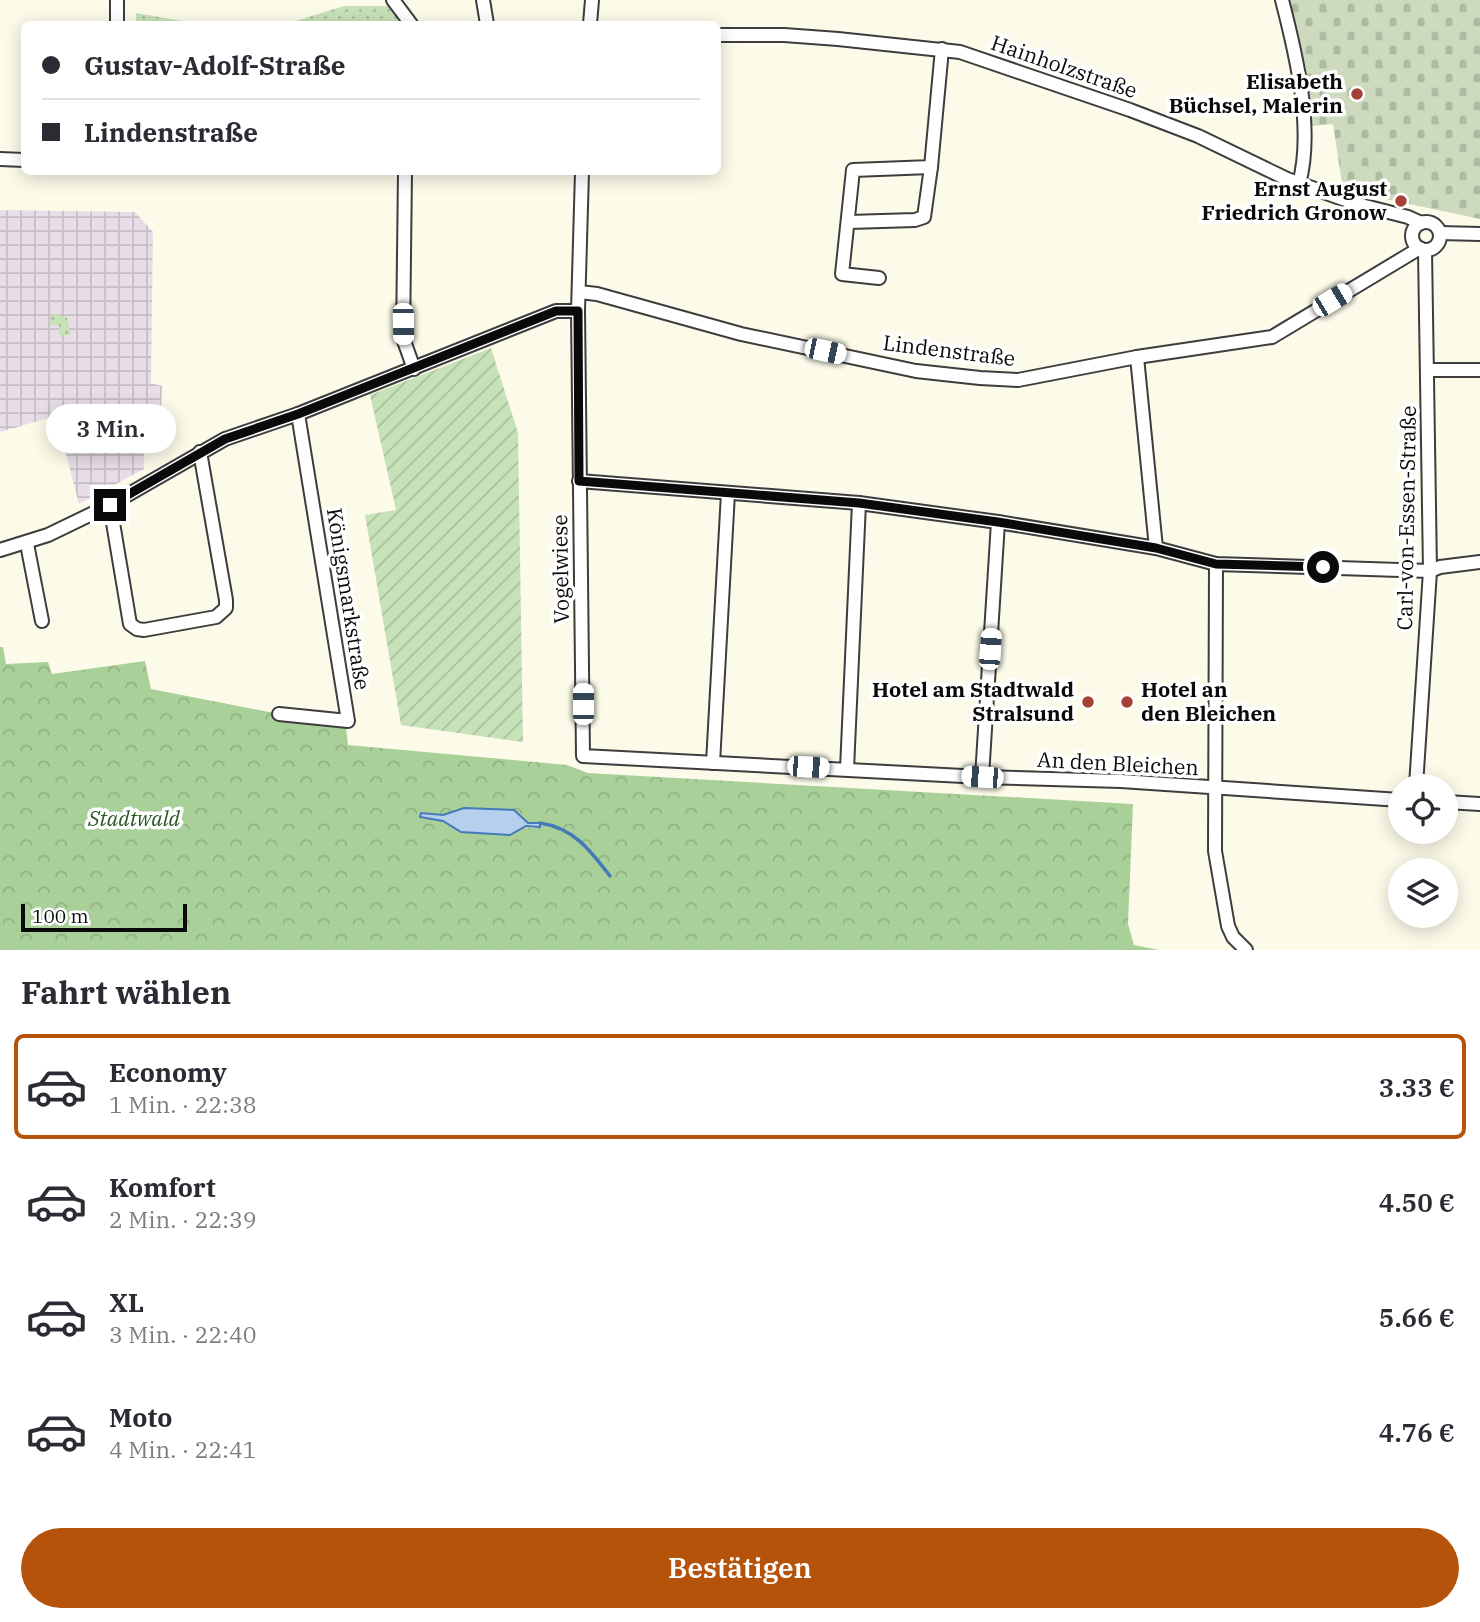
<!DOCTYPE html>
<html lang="de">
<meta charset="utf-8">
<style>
:root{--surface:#fff;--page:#f2f2f3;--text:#2b2b33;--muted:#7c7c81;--line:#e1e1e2;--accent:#b45309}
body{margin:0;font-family:"IBM Plex Serif",serif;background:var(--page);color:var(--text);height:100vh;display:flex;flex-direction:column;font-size:26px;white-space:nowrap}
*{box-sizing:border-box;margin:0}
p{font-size:23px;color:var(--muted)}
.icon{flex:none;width:38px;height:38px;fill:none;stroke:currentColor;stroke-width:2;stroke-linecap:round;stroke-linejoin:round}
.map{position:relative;height:950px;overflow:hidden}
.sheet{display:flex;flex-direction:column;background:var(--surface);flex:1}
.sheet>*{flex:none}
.top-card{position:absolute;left:21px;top:21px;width:700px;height:154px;border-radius:10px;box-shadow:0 4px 18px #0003;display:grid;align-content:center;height:154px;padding:0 21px;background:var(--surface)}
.tools{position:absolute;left:1388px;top:774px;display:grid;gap:14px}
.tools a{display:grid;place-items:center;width:70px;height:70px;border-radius:50%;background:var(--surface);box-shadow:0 4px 18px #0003;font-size:35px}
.scale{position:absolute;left:21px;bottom:18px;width:166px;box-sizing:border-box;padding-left:7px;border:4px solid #0a0a0a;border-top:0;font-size:19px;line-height:24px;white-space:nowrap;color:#0a0a0a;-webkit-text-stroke:5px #fff;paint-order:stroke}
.end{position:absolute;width:32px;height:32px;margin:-16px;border:9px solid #0a0a0a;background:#fff;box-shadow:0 0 0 4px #fff}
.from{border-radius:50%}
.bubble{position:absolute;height:49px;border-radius:24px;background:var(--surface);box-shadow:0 4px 18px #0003;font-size:23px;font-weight:600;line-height:49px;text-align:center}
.car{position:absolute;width:21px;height:42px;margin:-21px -10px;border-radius:9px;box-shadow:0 0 5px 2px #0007;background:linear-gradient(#fff 24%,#345 0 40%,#fff 0 76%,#345 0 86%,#fff 0)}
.top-card b{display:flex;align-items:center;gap:24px;height:66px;font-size:26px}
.top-card b+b{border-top:2px solid var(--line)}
.top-card i{width:18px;height:18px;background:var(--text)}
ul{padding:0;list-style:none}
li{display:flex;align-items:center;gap:21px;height:105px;margin:0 14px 10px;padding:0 7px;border:4px solid transparent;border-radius:10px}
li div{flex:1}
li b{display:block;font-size:26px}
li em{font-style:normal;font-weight:600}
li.current{border-color:var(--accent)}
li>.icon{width:63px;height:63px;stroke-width:1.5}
h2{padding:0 21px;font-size:32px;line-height:84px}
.primary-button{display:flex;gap:14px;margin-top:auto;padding:14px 21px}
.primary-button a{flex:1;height:80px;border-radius:42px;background:var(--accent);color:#fff;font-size:28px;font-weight:600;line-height:80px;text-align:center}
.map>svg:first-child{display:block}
.industrial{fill:url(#industrial-grid)}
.grass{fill:url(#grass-dots)}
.forest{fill:url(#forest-crowns);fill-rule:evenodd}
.cemetery{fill:url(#cemetery-stones)}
.garden{fill:url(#garden-furrows)}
.water{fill:#b5cfed;stroke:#4579ba;stroke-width:2}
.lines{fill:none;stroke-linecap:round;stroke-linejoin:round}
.stream{stroke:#4579ba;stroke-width:3.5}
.minor-casing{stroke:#3d3d3d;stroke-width:16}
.minor{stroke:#fff;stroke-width:12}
.route{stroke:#0a0a0a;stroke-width:9}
.poi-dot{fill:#a64135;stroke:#fff;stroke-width:2.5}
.labels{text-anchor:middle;stroke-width:7;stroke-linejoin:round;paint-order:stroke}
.street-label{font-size:21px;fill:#0a0a0a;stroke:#fff}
.poi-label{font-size:21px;font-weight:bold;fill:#0a0a0a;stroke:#fff;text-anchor:end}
.park-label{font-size:21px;font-style:italic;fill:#275724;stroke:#fff}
</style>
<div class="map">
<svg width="1480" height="950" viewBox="0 0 1480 950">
<defs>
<pattern id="industrial-grid" width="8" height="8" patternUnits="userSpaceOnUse" patternTransform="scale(1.75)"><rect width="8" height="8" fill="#e8dee7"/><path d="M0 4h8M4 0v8" fill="none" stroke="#c6bdc5"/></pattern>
<pattern id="grass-dots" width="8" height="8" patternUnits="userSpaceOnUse" patternTransform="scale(1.75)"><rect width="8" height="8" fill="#c7e1b8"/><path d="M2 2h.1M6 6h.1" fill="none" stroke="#aac09d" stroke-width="1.8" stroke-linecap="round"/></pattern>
<pattern id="forest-crowns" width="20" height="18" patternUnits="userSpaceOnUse" patternTransform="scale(1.75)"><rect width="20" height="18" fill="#aad09a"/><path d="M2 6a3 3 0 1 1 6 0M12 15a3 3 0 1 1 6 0" fill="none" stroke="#91b183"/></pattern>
<pattern id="cemetery-stones" width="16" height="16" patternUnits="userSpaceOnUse" patternTransform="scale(1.75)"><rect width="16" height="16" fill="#cddabe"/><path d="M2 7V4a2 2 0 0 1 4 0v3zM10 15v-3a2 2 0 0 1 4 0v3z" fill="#afbaa2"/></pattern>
<pattern id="garden-furrows" width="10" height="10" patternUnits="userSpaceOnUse" patternTransform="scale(1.75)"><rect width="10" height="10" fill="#c7e1b8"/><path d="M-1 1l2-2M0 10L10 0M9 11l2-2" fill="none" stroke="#aac09d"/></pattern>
</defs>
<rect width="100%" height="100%" fill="#fcfbe9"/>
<polygon class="industrial" points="0,210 135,212 153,232 151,383 162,386 161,409 145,409 144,469 79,504 56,416 0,432"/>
<g class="grass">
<polygon points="344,6 390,6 405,24 286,24"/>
<polygon points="136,13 200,24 136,24"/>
<polygon points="56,314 67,318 71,335 59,335 59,325 50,325 51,315"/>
</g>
<path class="forest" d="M 0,647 L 3,647 L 6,664 L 48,662 L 52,674 L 145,661 L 151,689 L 346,727 L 348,745 L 567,765 L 588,773 L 1133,804 L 1128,924 L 1134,945 L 1159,950 L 0,950 ZM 464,808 L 513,810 L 528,823 L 540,823 L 539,827 L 461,832 L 443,821 L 420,817 L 421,813 L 443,815 Z"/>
<polygon class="cemetery" points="1288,0 1480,0 1480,219 1343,190 1333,124 1312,126 1305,66"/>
<polygon class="garden" points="491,348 518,433 523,742 401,725 365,515 396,510 370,395"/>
<polygon class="water" points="464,808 514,810 528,823 540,823 540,827 526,826 510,835 461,832 443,821 420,817 421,813 443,815"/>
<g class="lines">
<path class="stream" d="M 540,823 C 574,828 590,850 610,876"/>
<defs>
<g id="minor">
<polyline points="393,0 411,24"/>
<polyline points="483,0 487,24"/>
<path d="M 1282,0 C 1296,54 1314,129 1299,184"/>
<polyline points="117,24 117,0"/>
<polyline points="590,24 592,0"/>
<polyline points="718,35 784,35 838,39 960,52 1130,110 1198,136 1287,179 1357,204 1408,217 1421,223"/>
<polyline points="0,159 24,160"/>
<polyline points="405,172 403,338 414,369"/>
<polyline points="582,172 578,311 583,756 982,777 1121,781 1400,800"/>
<polyline points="849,222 915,220 924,217 931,167"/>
<circle cx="1426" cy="236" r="14"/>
<polyline points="1440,233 1480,234"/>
<polyline points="879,278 842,274 853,170 931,167 942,49"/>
<polyline points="579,292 597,294 741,334 916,371 980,378 1018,380 1137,357 1272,337 1420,248"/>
<polyline points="1137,357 1156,548"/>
<polyline points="1427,370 1480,370"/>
<polyline points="579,481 859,503 998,522 1156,548 1216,564 1430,571 1440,567 1480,562"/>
<polyline points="110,505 130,624 137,629 144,630 216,617 226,608 226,600 200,452"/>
<polyline points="27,544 42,621"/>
<polyline points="0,550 48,535 110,505 225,439 298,414 556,311 578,311"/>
<polyline points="1216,564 1215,851 1228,926 1233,937 1246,950"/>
<polyline points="279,714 348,721 298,414"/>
<polyline points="713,763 728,493"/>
<polyline points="847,769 859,503"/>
<polyline points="982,777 998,522"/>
<polyline points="1416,786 1430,571 1425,250"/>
<polyline points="1446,802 1480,804"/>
</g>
</defs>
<use href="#minor" class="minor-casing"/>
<use href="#minor" class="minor"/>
</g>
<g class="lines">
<polyline class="route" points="110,505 225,439 298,414 556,311 578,311 579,481 859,503 998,522 1156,548 1216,564 1323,567"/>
</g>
<g class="poi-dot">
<circle cx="1357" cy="94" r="7"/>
<circle cx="1401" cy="201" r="7"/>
<circle cx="1088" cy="702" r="7"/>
<circle cx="1127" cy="702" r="7"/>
</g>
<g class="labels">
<g class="street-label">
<text transform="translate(1064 67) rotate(19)" y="7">Hainholzstraße</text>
<text transform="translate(949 351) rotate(7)" y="7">Lindenstraße</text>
<text transform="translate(1407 518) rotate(-89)" y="7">Carl-von-Essen-Straße</text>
<text transform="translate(561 569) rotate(-91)" y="7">Vogelwiese</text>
<text transform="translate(348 599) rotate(81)" y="7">Königsmarkstraße</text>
<text transform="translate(1118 764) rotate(3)" y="7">An den Bleichen</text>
</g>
<g class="poi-label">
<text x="1343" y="89">Elisabeth<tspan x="1343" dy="24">Büchsel, Malerin</tspan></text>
<text x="1387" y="196">Ernst August<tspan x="1387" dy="24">Friedrich Gronow</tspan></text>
<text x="1074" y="697">Hotel am Stadtwald<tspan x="1074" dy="24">Stralsund</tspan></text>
<text x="1141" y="697" text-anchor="start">Hotel an<tspan x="1141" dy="24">den Bleichen</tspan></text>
</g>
<g class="park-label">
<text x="134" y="826">Stadtwald</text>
</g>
</g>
</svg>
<div class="tools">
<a><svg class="icon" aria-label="locate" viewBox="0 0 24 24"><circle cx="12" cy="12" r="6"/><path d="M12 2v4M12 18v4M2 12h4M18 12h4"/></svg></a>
<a><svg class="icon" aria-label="layers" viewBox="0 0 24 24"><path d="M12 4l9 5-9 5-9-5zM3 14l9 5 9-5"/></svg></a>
</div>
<div class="scale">100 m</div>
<i class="end from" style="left:1323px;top:567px"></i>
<i class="end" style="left:110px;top:505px"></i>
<div class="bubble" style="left:46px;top:404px;width:130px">3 Min.</div>
<i class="car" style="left:1332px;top:300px;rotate:59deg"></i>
<i class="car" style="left:403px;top:324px;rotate:179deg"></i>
<i class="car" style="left:825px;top:351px;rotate:102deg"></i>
<i class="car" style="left:990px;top:649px;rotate:4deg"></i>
<i class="car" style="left:583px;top:704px;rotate:0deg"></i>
<i class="car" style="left:808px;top:767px;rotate:93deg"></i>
<i class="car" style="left:982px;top:777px;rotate:274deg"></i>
<div class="top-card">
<b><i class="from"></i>Gustav-Adolf-Straße</b>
<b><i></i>Lindenstraße</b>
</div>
</div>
<section class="sheet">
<h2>Fahrt wählen</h2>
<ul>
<li class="current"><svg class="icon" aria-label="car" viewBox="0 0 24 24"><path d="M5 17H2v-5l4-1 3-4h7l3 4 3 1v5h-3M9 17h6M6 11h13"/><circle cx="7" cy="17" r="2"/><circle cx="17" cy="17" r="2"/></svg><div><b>Economy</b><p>1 Min. · 22:38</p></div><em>3.33 €</em></li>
<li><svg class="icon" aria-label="car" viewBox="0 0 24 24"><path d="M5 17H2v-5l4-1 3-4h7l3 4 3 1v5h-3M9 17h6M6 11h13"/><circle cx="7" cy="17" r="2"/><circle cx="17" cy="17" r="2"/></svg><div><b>Komfort</b><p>2 Min. · 22:39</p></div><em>4.50 €</em></li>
<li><svg class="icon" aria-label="car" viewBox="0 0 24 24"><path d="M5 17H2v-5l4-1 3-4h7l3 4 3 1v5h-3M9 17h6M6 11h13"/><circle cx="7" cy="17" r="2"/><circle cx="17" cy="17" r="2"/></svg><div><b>XL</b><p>3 Min. · 22:40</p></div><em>5.66 €</em></li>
<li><svg class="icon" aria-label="car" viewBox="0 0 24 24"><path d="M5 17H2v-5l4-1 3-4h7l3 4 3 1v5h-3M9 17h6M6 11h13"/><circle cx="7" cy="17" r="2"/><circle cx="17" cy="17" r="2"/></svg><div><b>Moto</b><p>4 Min. · 22:41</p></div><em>4.76 €</em></li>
</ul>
<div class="primary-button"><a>Bestätigen</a></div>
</section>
